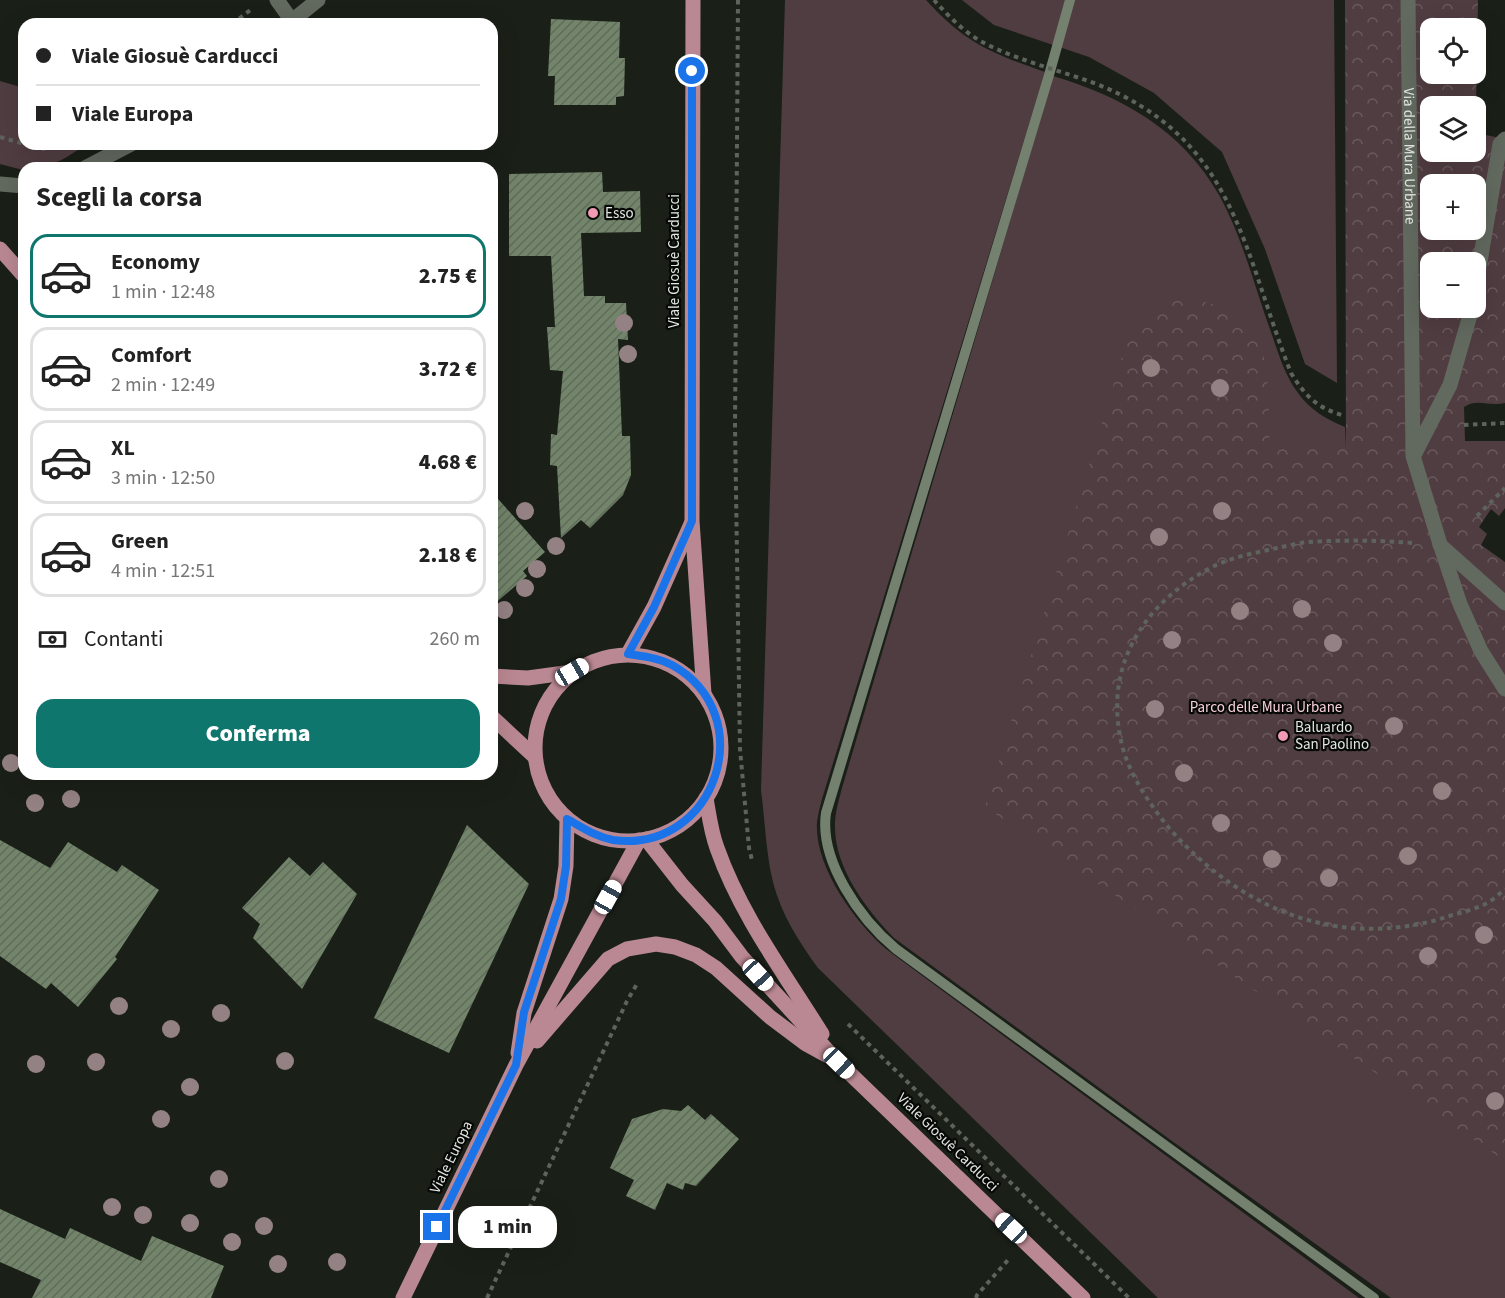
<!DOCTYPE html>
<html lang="it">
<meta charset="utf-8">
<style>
:root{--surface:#fff;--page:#f6f6f6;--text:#222;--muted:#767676;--line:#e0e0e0;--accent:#0f766e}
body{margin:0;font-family:"Source Sans 3",sans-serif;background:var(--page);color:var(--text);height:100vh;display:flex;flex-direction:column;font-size:22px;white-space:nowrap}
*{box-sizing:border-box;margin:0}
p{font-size:20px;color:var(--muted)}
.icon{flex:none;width:33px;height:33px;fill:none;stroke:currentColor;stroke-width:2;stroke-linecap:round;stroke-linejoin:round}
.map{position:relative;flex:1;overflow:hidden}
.panel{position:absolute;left:18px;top:162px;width:480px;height:618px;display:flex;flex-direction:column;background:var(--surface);border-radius:18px;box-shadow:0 6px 24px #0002}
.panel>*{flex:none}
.banner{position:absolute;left:18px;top:18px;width:480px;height:132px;border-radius:18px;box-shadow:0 6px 24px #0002;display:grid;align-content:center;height:132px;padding:0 18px;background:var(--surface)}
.tools{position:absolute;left:1420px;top:18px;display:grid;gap:12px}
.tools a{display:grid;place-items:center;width:66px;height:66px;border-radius:12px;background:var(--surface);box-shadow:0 6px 24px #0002;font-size:30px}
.end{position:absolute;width:27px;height:27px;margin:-14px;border:8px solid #1a73e8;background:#fff;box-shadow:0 0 0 3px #fff}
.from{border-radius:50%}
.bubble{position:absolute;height:42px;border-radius:18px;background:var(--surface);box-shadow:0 6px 24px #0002;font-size:20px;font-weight:800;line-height:42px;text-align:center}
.car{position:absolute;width:18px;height:36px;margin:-18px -9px;border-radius:8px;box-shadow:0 0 4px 2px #0007;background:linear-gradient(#fff 24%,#345 0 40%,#fff 0 76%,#345 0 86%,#fff 0)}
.banner b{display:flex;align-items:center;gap:21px;height:57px;font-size:22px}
.banner b+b{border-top:2px solid var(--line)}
.banner i{width:15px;height:15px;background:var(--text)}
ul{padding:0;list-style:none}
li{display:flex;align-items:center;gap:18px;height:84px;margin:0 12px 9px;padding:0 6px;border:3px solid var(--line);border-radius:18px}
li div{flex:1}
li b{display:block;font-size:22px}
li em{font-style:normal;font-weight:800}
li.selected{border-color:var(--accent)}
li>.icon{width:54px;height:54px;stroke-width:1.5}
h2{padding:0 18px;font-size:27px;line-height:72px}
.pay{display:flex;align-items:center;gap:15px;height:66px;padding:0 18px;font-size:22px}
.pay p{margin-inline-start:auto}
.cta{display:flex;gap:12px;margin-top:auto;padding:12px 18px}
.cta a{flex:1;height:69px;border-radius:18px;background:var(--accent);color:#fff;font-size:24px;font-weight:800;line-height:69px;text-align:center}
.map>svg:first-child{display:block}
.grass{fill:#503d42}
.park{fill:url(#park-crowns);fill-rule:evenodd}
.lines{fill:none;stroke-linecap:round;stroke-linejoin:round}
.stream{stroke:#73816e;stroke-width:10}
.building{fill:url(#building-hatch)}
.path{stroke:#5e635c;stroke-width:4;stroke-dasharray:4.5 4.5;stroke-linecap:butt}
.street{stroke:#62695f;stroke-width:15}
.primary{stroke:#ba8893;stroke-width:15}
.tree{fill:#948183}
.route{stroke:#1a73e8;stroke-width:8}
.poi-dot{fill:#f19ab4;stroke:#070906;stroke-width:2}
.labels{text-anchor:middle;stroke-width:4.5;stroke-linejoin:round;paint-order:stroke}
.street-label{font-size:15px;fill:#e3e7e1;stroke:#070906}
.poi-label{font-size:15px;fill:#e3e7e1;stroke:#070906;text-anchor:start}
.park-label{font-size:15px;fill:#f7d0da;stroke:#070906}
</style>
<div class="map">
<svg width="1505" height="1298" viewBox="0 0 1505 1298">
<defs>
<pattern id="park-crowns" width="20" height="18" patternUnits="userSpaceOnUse" patternTransform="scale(1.5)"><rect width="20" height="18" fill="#503d42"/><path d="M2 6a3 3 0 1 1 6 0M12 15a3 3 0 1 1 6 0" fill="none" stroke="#69595d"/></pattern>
<pattern id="building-hatch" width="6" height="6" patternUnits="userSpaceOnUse" patternTransform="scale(1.5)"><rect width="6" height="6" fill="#72856a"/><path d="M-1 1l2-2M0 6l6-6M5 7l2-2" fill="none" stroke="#606b5b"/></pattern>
</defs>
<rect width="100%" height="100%" fill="#1a2018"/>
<g class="grass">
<path d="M 785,0 L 926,0 C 965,43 991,53 1045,72 L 822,799 C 820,807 818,814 817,822 C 814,866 854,921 886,949 L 1359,1298 L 1158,1298 L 818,968 C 799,942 781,914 773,882 C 766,853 765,821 761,790 Z"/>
<polygon points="962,0 1334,0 1337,383 1305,364 1265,249 1222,152 1154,93 1089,57 994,25"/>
<path d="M 1053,76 C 1123,97 1182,130 1219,195 C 1243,238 1255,289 1272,335 C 1279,355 1285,376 1298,393 C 1310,410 1326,419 1345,427 L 1346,448 L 1505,898 L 1505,1298 L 1391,1298 L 1172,1141 L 894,938 C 866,909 834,867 835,825 C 835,812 839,800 842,788 Z"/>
<path d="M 0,81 L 24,88 L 24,144 L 86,144 C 64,160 51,168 24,168 L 23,170 L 0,164 Z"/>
</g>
<path class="park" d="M 1345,0 L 1478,0 L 1476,106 L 1431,106 L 1431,152 L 1476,152 L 1476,133 L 1505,139 L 1505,403 C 1490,407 1477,398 1464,407 L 1465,441 L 1505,441 L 1505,508 L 1499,516 L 1491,509 L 1479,527 L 1487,534 L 1481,545 L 1505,562 L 1505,1161 L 985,807 L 1125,347 C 1131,336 1137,321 1147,313 C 1185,285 1241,305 1260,346 C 1271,371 1268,418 1270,446 L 1346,448 ZM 1431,28 L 1476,28 L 1476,74 L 1431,74 ZM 1431,184 L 1476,184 L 1476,230 L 1431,230 ZM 1431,262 L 1476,262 L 1476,308 L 1431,308 Z"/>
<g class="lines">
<path class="stream" d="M 1070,0 L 1049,75 L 826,813 C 819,861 860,919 896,949 L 1374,1298"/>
</g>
<g class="building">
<polygon points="551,19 620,22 619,58 625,58 624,96 616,97 616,105 554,105 555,76 548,76"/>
<polygon points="602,172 603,192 640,191 641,232 581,233 584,296 605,296 605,303 626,303 628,340 618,339 622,436 630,436 631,475 623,495 590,528 581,520 561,538 557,466 550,465 551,434 557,435 563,371 550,370 547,327 555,327 551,256 509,256 509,174"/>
<polygon points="492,492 545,552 523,571 527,576 492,606"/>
<polygon points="467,825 529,884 449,1053 374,1018"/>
<polygon points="0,840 50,868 68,842 117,872 122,865 159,890 115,957 117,959 78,1007 51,983 46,989 0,956"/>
<polygon points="289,857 310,876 323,862 357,894 302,989 253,938 260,924 242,908"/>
<polygon points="688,1105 705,1120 711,1114 739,1139 696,1186 685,1183 683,1190 667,1183 655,1210 626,1196 634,1180 610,1168 632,1119 663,1109 681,1111"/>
<polygon points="0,1209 65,1239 70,1228 141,1261 152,1236 224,1266 211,1298 32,1298 41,1280 0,1262"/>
</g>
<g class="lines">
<g class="path">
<polyline points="738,0 735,426 740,749 749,848 752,860"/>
<path d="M 934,0 C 949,17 966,34 986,44 C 1020,61 1058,70 1094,83 C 1236,138 1242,249 1291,373 C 1306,397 1317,408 1345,416"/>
<polyline points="232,24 253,8"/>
<polyline points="0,137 24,144"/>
<polyline points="25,144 43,149 60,144"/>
<polyline points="1464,425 1505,423"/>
<polyline points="1477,516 1505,488"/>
<path d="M 1412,543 C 1378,540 1342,540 1308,542 C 1298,543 1287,546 1277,548 C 1255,553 1232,557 1212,567 C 1145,602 1104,664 1121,741 C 1127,771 1150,805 1169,828 C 1239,908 1335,949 1440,919 C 1454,914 1470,911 1483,905 C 1491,902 1498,895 1505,889"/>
<polyline points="848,1024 1129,1298"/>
<polyline points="487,1298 627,1001 637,984"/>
<polyline points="976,1298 977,1295 1008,1260"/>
</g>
<g class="street">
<polyline points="277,0 292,21"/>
<path id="s1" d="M 1408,0 L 1413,456 L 1440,544 L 1460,604 L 1481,651 L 1505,689"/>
<polyline points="288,24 318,0"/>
<polyline points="85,168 131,144"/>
<polyline points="0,184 24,186"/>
<polyline points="1476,285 1500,144 1505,139"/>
<polyline points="1415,453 1450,385 1472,308"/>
<polyline points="1440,545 1505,603"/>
</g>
<g class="primary">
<polyline points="693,0 692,521 704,694"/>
<polyline points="0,249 24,276"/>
<polyline points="628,654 654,607 691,524"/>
<circle cx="628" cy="748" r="93"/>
<polyline points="492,676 528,678 572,672"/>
<polyline points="492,717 535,757"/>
<path d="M 706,798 C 709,815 711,832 717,848 C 741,916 785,974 822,1034"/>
<polyline points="646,839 682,885 715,921 742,957 839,1063 1083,1298"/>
<polyline points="537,1041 608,959 627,949 656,944 675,947 696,955 716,968 770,1017 806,1044 826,1055"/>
<polyline points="518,1053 524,1013 561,899 566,866 567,819"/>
<polyline points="403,1298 516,1065 639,840"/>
</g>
</g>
<g class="tree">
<circle cx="624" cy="323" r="9"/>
<circle cx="628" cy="354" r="9"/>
<circle cx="1151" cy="368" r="9"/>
<circle cx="1220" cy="388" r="9"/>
<circle cx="525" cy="511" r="9"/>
<circle cx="1222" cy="511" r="9"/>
<circle cx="1159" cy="537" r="9"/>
<circle cx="556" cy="546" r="9"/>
<circle cx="537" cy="569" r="9"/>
<circle cx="525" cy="588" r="9"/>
<circle cx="1302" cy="609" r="9"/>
<circle cx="504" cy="610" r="9"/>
<circle cx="1240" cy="611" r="9"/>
<circle cx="1172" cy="640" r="9"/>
<circle cx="1333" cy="643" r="9"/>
<circle cx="1155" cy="709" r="9"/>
<circle cx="1394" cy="726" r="9"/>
<circle cx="11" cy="763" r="9"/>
<circle cx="1184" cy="773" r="9"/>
<circle cx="1442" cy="791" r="9"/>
<circle cx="71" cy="799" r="9"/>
<circle cx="35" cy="803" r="9"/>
<circle cx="1221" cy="823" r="9"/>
<circle cx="1408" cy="856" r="9"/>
<circle cx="1272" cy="859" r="9"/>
<circle cx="1329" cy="878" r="9"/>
<circle cx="1484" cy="935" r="9"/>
<circle cx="1428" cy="956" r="9"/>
<circle cx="119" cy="1006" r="9"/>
<circle cx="221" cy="1013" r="9"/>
<circle cx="171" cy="1029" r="9"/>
<circle cx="285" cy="1061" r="9"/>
<circle cx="96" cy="1062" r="9"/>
<circle cx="36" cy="1064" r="9"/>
<circle cx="190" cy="1087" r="9"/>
<circle cx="1495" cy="1101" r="9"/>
<circle cx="161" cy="1119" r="9"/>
<circle cx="219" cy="1179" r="9"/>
<circle cx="112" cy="1207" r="9"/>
<circle cx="143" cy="1215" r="9"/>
<circle cx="190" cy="1223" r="9"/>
<circle cx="264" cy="1226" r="9"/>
<circle cx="232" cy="1242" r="9"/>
<circle cx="337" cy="1262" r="9"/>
<circle cx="278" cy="1264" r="9"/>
</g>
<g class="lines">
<path class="route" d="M 437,1227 L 516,1065 L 524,1012 L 561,899 L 566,866 L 567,819 C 582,827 596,837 613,840 C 716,854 762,715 672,665 C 658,658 643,656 628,654 L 654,607 L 692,521 L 692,71"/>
</g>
<g class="poi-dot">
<circle cx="593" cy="213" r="6"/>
<circle cx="1283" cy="736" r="6"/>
</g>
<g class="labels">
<g class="street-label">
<text dy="5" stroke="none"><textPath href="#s1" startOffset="156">Via della Mura Urbane</textPath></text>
<text transform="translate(674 261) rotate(-90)" y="5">Viale Giosuè Carducci</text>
<text transform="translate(948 1142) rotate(44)" y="5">Viale Giosuè Carducci</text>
<text transform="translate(451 1157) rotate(-64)" y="5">Viale Europa</text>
</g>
<g class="poi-label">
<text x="605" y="218">Esso</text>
<text x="1295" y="732">Baluardo<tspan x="1295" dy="17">San Paolino</tspan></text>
</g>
<g class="park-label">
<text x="1266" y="712">Parco delle Mura Urbane</text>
</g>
</g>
</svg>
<div class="tools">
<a><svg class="icon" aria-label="locate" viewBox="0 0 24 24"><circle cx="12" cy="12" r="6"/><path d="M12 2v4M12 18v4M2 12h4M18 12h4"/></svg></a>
<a><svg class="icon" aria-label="layers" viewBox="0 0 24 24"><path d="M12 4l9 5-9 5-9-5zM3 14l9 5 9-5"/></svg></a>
<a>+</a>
<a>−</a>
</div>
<i class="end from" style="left:692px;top:71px"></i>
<i class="end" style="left:437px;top:1227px"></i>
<div class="bubble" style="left:458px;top:1206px;width:99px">1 min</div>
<i class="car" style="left:572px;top:672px;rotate:60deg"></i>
<i class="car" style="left:608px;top:897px;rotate:29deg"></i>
<i class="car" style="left:758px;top:975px;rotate:137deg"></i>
<i class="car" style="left:839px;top:1063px;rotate:134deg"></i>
<i class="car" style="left:1011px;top:1228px;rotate:313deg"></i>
<div class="banner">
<b><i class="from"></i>Viale Giosuè Carducci</b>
<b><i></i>Viale Europa</b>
</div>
<section class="panel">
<h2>Scegli la corsa</h2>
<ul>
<li class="selected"><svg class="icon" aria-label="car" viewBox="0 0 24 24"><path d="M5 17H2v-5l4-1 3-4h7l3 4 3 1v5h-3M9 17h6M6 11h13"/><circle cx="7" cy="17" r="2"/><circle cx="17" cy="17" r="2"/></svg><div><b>Economy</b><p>1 min · 12:48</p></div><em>2.75 €</em></li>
<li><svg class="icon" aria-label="car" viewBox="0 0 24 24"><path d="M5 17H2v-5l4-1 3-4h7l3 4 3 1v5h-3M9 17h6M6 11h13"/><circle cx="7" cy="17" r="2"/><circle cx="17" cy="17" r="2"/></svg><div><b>Comfort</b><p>2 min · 12:49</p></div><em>3.72 €</em></li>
<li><svg class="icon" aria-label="car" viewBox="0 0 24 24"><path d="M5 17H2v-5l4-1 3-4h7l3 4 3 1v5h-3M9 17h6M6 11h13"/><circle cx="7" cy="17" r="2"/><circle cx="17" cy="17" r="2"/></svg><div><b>XL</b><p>3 min · 12:50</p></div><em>4.68 €</em></li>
<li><svg class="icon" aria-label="car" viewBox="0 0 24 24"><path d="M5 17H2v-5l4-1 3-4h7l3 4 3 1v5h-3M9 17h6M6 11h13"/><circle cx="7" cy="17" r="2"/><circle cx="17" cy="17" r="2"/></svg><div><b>Green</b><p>4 min · 12:51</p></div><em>2.18 €</em></li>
</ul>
<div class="pay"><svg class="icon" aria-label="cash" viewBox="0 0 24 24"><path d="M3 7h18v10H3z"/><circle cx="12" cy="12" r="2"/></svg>Contanti<p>260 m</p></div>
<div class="cta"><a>Conferma</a></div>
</section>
</div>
